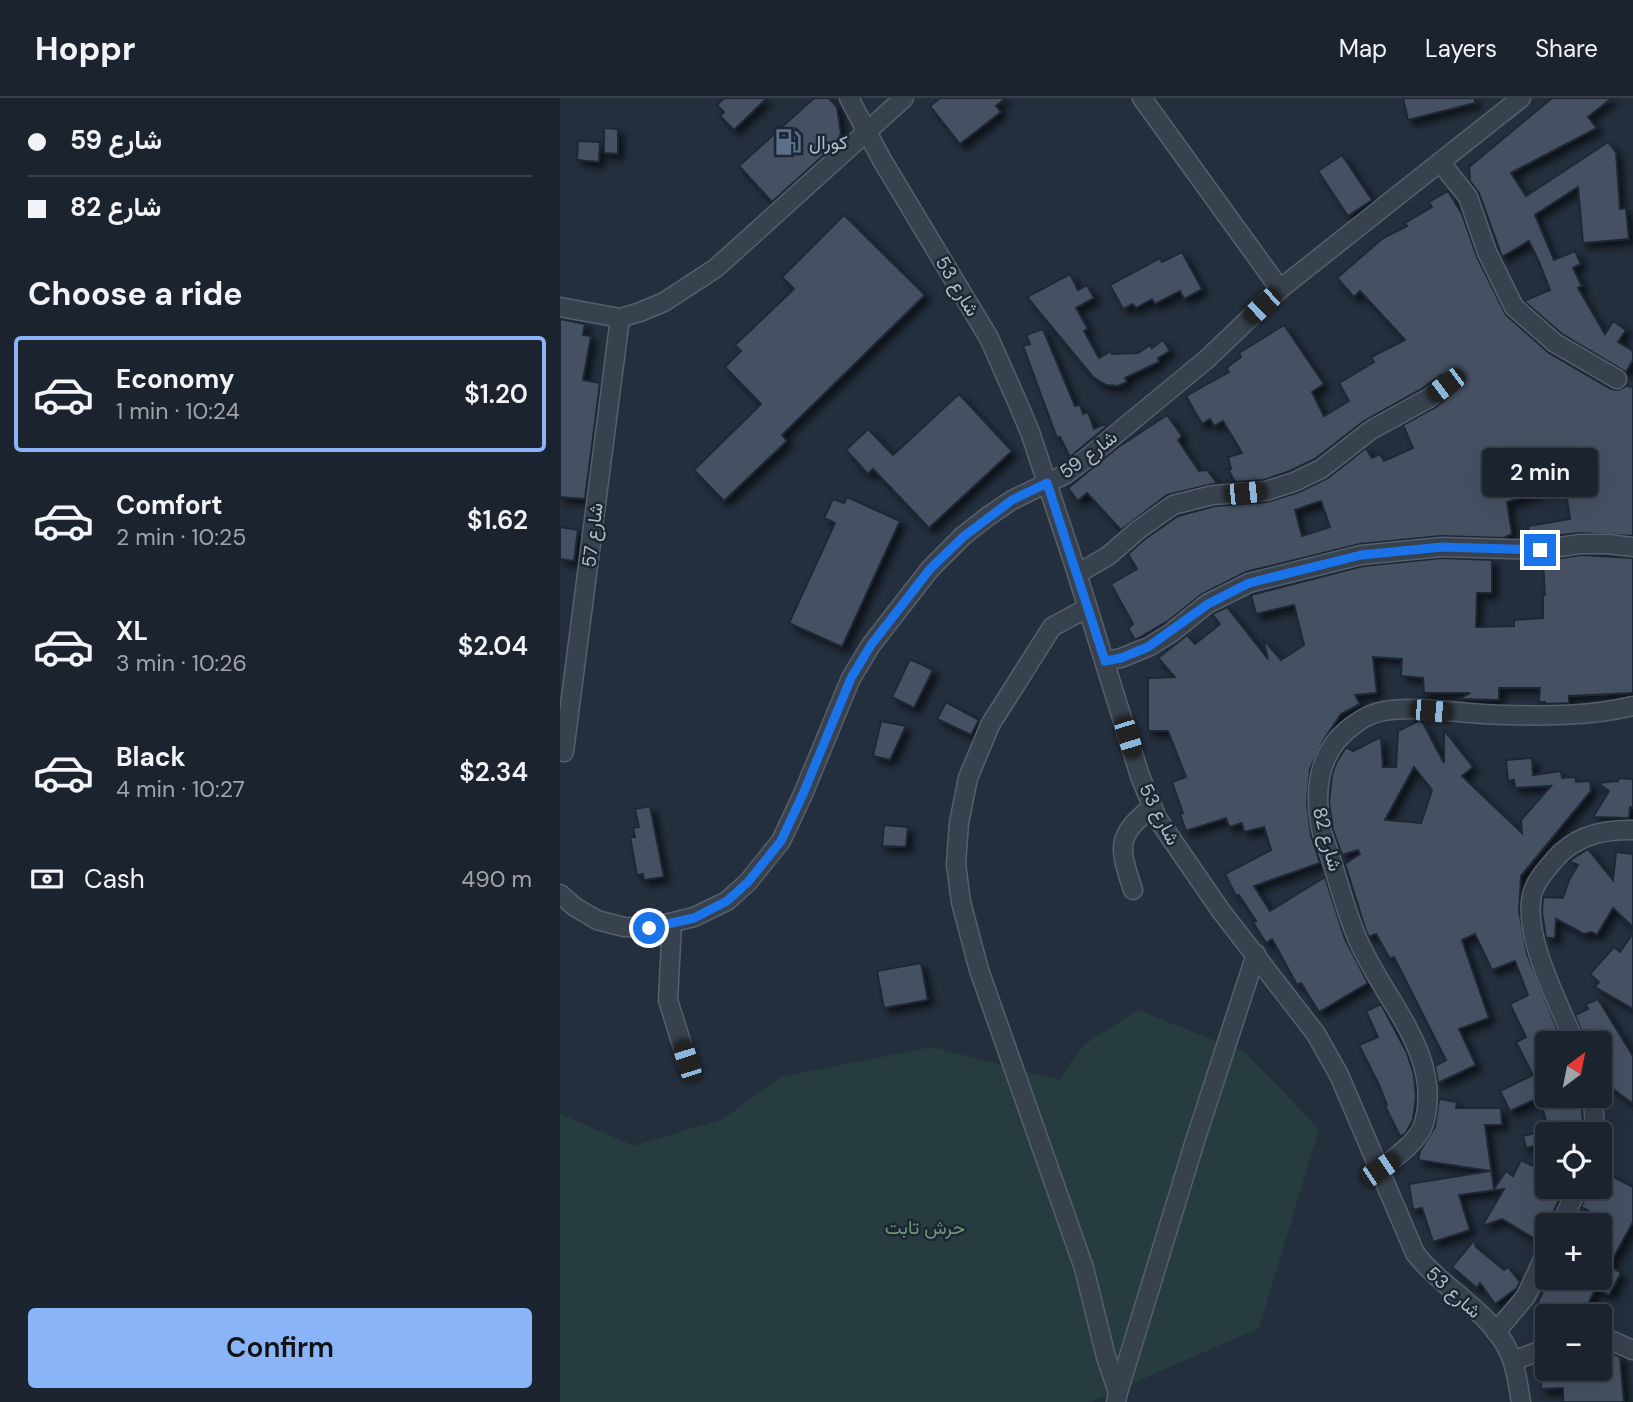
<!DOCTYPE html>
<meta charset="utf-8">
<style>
:root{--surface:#1b232e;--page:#242b36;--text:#f1f3f6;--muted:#a0a4aa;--line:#39404a;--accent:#8ab4f8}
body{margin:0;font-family:"DM Sans",Vazirmatn,sans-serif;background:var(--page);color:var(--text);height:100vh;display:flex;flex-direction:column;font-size:26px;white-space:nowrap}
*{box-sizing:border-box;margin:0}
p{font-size:23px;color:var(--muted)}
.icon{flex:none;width:38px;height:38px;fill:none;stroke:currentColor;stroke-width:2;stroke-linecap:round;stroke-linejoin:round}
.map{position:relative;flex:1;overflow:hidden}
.drawer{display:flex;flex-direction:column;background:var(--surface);width:560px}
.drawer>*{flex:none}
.guide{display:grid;align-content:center;height:154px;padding:0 28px;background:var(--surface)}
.needle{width:46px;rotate:32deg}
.tools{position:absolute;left:975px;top:933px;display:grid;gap:14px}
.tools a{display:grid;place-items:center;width:77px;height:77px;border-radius:7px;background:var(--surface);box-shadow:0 7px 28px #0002,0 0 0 2px var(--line);font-size:35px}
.end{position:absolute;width:32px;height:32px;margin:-16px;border:9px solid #1a73e8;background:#fff;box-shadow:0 0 0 4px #fff}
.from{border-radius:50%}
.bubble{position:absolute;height:49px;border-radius:7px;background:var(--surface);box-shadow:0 7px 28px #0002,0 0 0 2px var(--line);font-size:23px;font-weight:600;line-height:49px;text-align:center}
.car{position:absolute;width:21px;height:42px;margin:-21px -10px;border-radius:9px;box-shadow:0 0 5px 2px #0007;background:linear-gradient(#222 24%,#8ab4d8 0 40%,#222 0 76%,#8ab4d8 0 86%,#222 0)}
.guide b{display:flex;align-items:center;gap:24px;height:66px;font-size:26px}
.guide b+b{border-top:2px solid var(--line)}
.guide i{width:18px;height:18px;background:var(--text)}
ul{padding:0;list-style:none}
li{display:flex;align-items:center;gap:21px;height:116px;margin:0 14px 10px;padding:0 14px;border:4px solid transparent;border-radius:7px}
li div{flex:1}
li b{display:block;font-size:26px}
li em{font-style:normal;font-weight:600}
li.active{border-color:var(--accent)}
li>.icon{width:63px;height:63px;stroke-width:1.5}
h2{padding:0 28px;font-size:32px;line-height:84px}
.pay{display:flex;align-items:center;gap:18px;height:77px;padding:0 28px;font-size:26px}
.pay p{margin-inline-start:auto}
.button{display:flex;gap:14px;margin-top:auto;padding:14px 28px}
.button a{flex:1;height:80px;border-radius:7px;background:var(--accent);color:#111;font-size:28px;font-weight:600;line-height:80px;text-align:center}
header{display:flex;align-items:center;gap:42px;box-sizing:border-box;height:98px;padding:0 35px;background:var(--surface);border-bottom:2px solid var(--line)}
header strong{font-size:33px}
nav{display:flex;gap:38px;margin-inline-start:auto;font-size:24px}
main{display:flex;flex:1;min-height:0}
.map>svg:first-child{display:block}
.green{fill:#263c3f}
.building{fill:#455162;stroke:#1f2835;stroke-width:2;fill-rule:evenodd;filter:url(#shadow)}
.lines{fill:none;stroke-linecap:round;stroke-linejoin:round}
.minor-casing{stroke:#565f6c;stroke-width:21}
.minor{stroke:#38414e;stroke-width:18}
.route{stroke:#1a73e8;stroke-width:9}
.labels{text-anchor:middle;stroke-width:5;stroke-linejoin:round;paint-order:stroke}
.poi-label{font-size:19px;fill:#b4bcc9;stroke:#1d2633;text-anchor:start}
.street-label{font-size:19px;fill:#b4bcc9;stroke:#1d2633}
.park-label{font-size:19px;fill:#6b9a76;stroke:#1d2633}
</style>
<header>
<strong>Hoppr</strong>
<nav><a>Map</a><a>Layers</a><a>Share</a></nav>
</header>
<main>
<section class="drawer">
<div class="guide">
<b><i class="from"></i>شارع 59</b>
<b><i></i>شارع 82</b>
</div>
<h2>Choose a ride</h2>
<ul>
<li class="active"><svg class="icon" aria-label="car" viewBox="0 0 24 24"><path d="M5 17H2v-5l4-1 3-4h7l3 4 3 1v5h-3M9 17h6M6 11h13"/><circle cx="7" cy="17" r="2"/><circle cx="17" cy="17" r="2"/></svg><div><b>Economy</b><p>1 min · 10:24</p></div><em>$1.20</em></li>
<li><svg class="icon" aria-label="car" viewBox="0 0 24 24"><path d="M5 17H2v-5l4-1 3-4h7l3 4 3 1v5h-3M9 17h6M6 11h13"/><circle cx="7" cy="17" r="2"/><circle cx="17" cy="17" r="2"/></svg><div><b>Comfort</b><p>2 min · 10:25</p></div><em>$1.62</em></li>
<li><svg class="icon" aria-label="car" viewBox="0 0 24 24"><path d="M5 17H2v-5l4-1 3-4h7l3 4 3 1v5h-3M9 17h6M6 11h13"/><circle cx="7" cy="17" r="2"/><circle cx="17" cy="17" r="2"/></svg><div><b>XL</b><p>3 min · 10:26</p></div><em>$2.04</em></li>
<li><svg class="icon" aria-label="car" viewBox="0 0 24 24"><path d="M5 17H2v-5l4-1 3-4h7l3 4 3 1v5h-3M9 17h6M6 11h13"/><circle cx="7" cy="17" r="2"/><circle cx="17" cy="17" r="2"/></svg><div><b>Black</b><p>4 min · 10:27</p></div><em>$2.34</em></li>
</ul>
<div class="pay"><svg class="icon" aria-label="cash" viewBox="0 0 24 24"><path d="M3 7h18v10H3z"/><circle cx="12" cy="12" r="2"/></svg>Cash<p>490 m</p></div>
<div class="button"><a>Confirm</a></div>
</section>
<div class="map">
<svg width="1073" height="1304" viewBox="0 0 1073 1304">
<defs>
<filter id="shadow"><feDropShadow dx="5.5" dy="5.5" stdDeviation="3.5" flood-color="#0009"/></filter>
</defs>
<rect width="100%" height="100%" fill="#242f3e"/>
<polygon class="green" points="578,912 686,955 759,1031 699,1230 530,1304 0,1304 0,1016 74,1048 163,1021 221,979 372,949 499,982 525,946"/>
<g class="building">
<polygon points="164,0 207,0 174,32 160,18 164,14 157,7"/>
<polygon points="254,0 269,0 277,9 281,36 275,47 212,104 179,68"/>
<polygon points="380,0 446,0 436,8 441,14 400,46 370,8"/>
<polygon points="843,0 915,0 915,5 848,22"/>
<polygon points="992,0 1052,0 1028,19 1037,30 951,75 966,98 1048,44 1056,54 1060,111 1066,110 1069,141 1023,145 1018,89 975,117 994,162 1015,153 1021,166 1013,170 1022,188 1018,190 1045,236 1053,223 1066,232 1058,244 1073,253 1073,262 1066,274 1002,236 964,203 990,192 979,164 969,143 942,159 919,95 910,83 909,69"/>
<polygon points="44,30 58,31 58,56 44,55"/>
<polygon points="18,43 40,44 39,64 17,62"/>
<polygon points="782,57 812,102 788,118 758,73"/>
<path d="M 888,93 L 902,116 L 917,159 L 946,217 L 989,255 L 1051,291 L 1058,292 L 1066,288 L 1073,289 L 1073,438 L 1020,435 L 970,440 L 968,428 L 1010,421 L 1006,394 L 998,394 L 998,388 L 947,404 L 952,436 L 944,440 L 881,438 L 800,446 L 686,474 L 642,496 L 608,523 L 575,542 L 568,530 L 573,526 L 551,486 L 577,471 L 568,456 L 585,441 L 618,418 L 655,408 L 707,404 L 739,394 L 768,380 L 806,350 L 812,360 L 820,356 L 824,363 L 853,350 L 843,327 L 876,309 L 896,292 L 897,285 L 895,280 L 885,276 L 880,278 L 863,290 L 804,323 L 755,361 L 730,373 L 704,382 L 675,384 L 668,371 L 671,371 L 668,359 L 682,355 L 663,323 L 654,328 L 650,321 L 642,326 L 626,298 L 669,274 L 666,270 L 681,259 L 679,255 L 724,227 L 764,286 L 752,294 L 764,318 L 789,303 L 779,285 L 814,264 L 811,259 L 845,242 L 800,193 L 794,199 L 777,180 L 823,140 L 847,128 L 845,125 L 872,109 L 869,104 ZM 761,403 L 770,429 L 742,438 L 735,412 Z"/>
<polygon points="284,117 365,197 222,337 227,343 164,403 134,372 201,306 165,269 181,253 175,247 234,191 222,179"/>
<polygon points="622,154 642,191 624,201 620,193 595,206 592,201 576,210 573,206 563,211 550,187 600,160 602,164"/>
<polygon points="510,176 518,192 527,187 534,200 516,210 528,231 524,233 539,260 551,253 552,256 578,255 590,247 592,250 603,242 610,253 598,260 599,264 565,280 567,284 558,288 546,287 533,279 467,199"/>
<polygon points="0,221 25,226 23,237 31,238 23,282 40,285 25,401 0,399"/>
<polygon points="483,231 515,308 520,307 523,316 528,314 534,331 545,326 546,329 510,359 500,339 497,340 463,248 470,246 466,237"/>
<polygon points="399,296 452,353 369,430 313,371 308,376 286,352 308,331 333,357"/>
<polygon points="607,317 622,338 618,342 639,373 647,372 657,385 607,397 561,432 527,395 518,403 508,390 557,350"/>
<polygon points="287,399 340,423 282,549 229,525 275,425 264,420 273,401 284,405"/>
<polygon points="0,429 18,432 14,463 0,461"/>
<polygon points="1021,457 1073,460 1073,595 1009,598 1009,605 985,606 985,604 979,604 980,590 939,590 939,602 899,601 910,595 864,595 863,580 841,578 842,561 813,559 817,595 795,597 800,606 781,616 763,643 750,671 747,704 751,737 760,765 694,788 710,813 765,779 785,841 808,885 759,914 741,885 737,887 712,841 706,845 693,824 696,823 679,797 676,798 665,776 711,752 704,729 684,734 682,725 669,729 666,720 626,733 620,716 623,715 612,684 626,679 608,633 588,633 588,580 615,579 598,560 627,537 635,546 660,526 652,516 667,509 708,561 703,541 721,562 744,547 734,507 696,516 691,497 803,468 882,460 932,462 932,495 917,495 916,529 954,528 954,522 983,520 983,497 985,497 983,463"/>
<polygon points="350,561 373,572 354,610 332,599"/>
<polygon points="386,604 419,622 411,637 377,621"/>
<polygon points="321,623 346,628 330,662 313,658"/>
<path d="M 858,623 L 862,623 L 884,665 L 884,632 L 913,669 L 902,678 L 962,735 L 961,722 L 991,688 L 955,690 L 954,682 L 948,683 L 946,662 L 972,660 L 973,677 L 1001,673 L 1002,680 L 1015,679 L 1016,684 L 1030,683 L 1031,693 L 961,778 L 959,813 L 967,856 L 1003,945 L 987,945 L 987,998 L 1021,998 L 1024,1036 L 989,1036 L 980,999 L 950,1013 L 940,993 L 973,977 L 956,944 L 966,939 L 950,906 L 968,897 L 955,863 L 932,872 L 915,836 L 902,842 L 929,920 L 899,931 L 916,967 L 878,985 L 875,968 L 886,962 L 834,859 L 830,861 L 816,836 L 809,839 L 806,833 L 785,766 L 800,756 L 798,752 L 782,757 L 773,732 L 769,704 L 772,677 L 776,665 L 786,649 L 793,653 L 821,639 L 823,669 L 836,669 L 838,633 ZM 854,669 L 872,692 L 861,725 L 825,722 Z"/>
<polygon points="1059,680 1073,681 1073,710 1070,709 1069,720 1033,719 1049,693 1038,685 1058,683"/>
<polygon points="90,708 104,779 84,782 83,776 77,777 70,739 75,739 73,730 79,729 75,711"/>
<polygon points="324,727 348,729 346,749 322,748"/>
<polygon points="1028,751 1053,782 1056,754 1073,756 1073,829 1053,810 1037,837 1031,834 1024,836 996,821 995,840 986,840 982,814 983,799 1003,800 1009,782 1018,767 1009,763"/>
<polygon points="1073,835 1073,911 1035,889 1039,884 1030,876 1054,849 1060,854"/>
<polygon points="361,865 368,902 324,910 317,873"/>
<polygon points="1038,901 1073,958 1073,1006 1040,981 1040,945 1026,945 1015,917 1028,911 1026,906"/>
<polygon points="821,906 847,955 854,977 856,999 853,1022 845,1036 840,1038 825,1008 827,1007 819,987 799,947 818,939 806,913"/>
<polygon points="879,1001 897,1004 896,1010 941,1010 942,1027 925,1027 934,1091 946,1073 953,1078 961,1062 987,1075 987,1088 1006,1088 987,1127 987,1142 980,1144 942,1121 922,1128 944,1091 899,1097 910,1132 873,1144 862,1110 853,1112 849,1086 930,1073 858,1062 860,1053 875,1029"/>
<polygon points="976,1035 979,1047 966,1050 963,1038"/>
<polygon points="1040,1072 1073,1089 1073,1124 1049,1168 1061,1175 1049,1197 1036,1190 1022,1218 971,1218 990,1180 1040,1180 1040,1142 1049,1124 1021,1109 1030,1088 1040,1088"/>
<polygon points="914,1142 916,1149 944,1172 948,1169 960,1184 957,1190 935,1206 920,1185 917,1190 892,1169"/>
<polygon points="1040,1253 1048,1253 1060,1259 1064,1304 1003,1304 1003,1290 981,1291 981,1270 1040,1270"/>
</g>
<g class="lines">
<defs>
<g id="minor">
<path d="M 289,0 L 322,62 L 429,240 L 456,301 L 470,334 L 515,469 L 580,678 L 597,720 L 661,813 L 756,936 L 779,977 L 855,1155 C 881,1190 928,1211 948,1252 C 956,1267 958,1287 961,1304"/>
<polyline points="582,0 720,191"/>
<polyline points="880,64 908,99 927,154 954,209 995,245 1057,281"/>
<polyline points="0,209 60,220 80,214 104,204 156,170 344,0"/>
<polyline points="517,476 548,458 578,432 613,407 653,397 706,393 734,384 761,371 811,332 869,300 886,287"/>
<polyline points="527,510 492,529 430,627 408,680 399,725 396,766 401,804 419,872 524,1170 546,1259 558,1294 556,1304"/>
<polyline points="545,563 561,560 588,549 611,535 647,506 689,485 801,457 882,449 980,452 1020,446 1048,446 1073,449"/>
<polyline points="4,654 60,220"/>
<path d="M 573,792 C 559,749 555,739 592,709"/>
<polyline points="0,796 15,809 37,822 64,829 89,830 134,819 167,803 188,784 221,743 243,696 291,580 311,547 370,471 403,438 427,419 452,402 506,376 527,360 647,261 720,191 961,0"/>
<polyline points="112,825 108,902 127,963"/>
<path d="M 1015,945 C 999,905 963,840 972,797 C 975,783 987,771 995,761 C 1015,738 1044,731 1073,732"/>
<polyline points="1033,998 1035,1036"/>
<path d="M 820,1071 C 835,1060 859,1043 864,1025 C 884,955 819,897 796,837 C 782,804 775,768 762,735 C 753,693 757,652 795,626 C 804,619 813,615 824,613 C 863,607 906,617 946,617 C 989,618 1031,618 1073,608"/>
<polyline points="1000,1127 1019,1088"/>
<polyline points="936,1234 966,1198 987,1153"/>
<polyline points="1040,1242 1050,1242 1073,1252"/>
<polyline points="953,1263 987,1250"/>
<polyline points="558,1294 635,1043 696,856"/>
</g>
</defs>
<use href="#minor" class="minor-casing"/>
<use href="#minor" class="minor"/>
</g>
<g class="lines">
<polyline class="route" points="89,830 134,820 167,803 188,784 221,743 243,696 291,580 311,547 370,471 403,439 452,402 487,385 545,563 561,560 588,549 648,506 689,485 801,457 882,449 980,452"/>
</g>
<defs>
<symbol id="fuel-bare" viewBox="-9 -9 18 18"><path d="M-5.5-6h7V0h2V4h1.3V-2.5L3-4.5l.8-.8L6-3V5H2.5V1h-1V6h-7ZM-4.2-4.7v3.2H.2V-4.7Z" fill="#5c6f8a" stroke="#1d2633" stroke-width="2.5" paint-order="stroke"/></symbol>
</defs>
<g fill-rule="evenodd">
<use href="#fuel-bare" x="209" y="25" width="38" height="38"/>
</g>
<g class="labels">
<g class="poi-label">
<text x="249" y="51">كورال</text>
</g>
<g class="street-label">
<text transform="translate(398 188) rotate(59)" y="7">شارع 53</text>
<text transform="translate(528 356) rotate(-37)" y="7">شارع 59</text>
<text transform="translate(32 437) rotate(-83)" y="7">شارع 57</text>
<text transform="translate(600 716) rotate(63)" y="7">شارع 53</text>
<text transform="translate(768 741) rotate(75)" y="7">شارع 82</text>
<text transform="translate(894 1194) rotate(42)" y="7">شارع 53</text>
</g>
<g class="park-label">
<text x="365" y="1136">حرش تابت</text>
</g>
</g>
</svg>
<div class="tools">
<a><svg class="needle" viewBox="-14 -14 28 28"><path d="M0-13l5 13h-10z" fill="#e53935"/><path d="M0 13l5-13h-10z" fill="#a0a4aa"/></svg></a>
<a><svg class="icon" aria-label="locate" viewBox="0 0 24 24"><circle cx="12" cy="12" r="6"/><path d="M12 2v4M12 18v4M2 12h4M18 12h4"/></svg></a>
<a>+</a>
<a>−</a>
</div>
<i class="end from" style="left:89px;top:830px"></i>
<i class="end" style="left:980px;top:452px"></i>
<div class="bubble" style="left:922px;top:350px;width:116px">2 min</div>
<i class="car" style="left:702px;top:208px;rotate:227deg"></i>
<i class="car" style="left:886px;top:287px;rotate:233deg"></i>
<i class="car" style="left:685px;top:395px;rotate:84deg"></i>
<i class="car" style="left:871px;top:613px;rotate:95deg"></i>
<i class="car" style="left:568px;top:639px;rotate:163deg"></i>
<i class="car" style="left:127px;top:963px;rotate:342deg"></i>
<i class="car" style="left:820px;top:1071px;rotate:56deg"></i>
</div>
</main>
